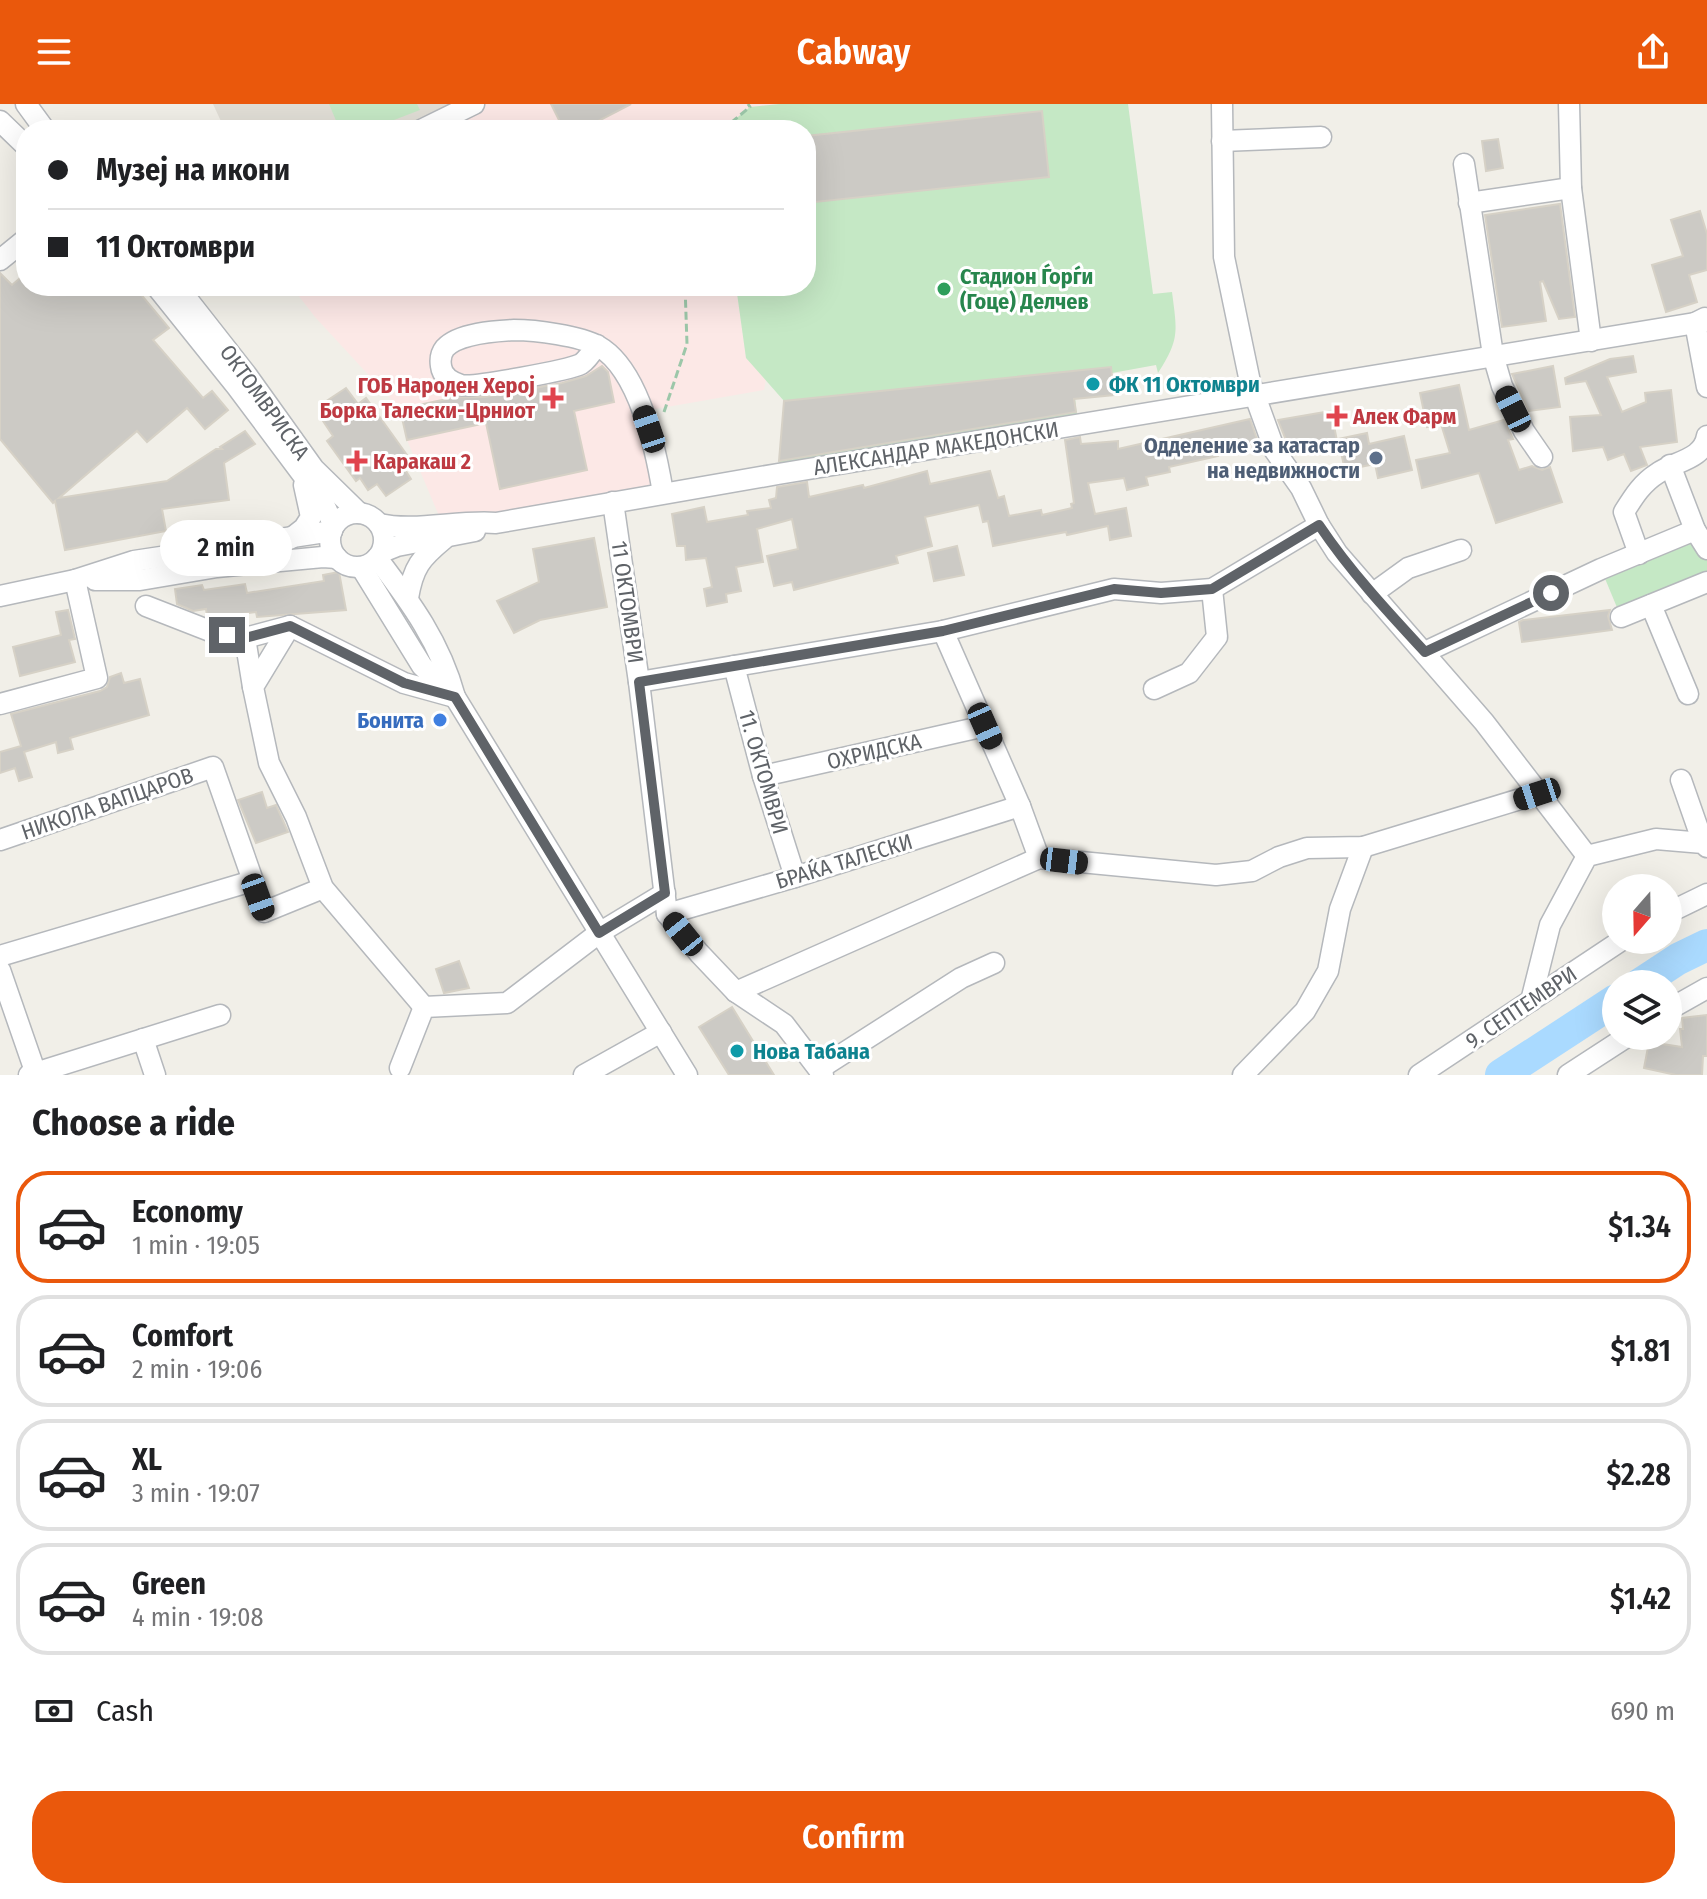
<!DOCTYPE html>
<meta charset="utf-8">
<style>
:root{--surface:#fff;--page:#f2f2f2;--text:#202124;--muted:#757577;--line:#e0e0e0;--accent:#ea580c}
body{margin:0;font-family:"Fira Sans Condensed",sans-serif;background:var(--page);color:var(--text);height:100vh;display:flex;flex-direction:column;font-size:30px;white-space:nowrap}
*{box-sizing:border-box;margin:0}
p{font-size:26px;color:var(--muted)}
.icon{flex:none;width:44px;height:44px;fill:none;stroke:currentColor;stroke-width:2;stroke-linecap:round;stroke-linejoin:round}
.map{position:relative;height:971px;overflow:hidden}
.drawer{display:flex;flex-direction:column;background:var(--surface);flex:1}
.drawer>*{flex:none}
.guide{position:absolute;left:16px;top:16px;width:800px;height:176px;border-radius:32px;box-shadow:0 8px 32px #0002;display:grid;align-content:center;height:176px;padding:0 32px;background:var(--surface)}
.needle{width:52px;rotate:200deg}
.tools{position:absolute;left:1602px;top:770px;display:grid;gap:16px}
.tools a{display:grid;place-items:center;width:80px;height:80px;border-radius:50%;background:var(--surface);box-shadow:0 8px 32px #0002;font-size:40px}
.end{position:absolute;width:36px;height:36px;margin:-18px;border:10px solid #5f6368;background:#fff;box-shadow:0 0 0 4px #fff}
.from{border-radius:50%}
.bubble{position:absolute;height:56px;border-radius:28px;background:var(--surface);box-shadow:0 8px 32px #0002;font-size:26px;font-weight:600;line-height:56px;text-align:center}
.car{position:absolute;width:24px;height:48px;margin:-24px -12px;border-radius:10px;box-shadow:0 0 6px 2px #0007;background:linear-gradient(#222 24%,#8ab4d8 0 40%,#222 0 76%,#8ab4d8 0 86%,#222 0)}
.guide b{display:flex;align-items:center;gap:28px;height:76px;font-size:30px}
.guide b+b{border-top:2px solid var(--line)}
.guide i{width:20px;height:20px;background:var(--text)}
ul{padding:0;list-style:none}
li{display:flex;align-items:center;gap:24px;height:112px;margin:0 16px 12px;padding:0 16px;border:4px solid var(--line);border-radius:32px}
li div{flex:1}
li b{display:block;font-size:30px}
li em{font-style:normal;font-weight:600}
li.active{border-color:var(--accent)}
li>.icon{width:72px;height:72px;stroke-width:1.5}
h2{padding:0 32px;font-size:36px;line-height:96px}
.pay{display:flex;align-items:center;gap:20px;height:88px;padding:0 32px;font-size:30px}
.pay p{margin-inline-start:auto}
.button{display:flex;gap:16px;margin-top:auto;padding:16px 32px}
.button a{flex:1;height:92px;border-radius:32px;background:var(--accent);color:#fff;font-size:32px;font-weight:600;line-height:92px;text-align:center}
header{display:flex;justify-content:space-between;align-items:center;height:104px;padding:0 32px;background:var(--accent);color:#fff;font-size:36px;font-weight:600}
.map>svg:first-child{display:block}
.education{fill:#e1ded6}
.medical{fill:#fce8e6}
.green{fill:#c5e8c5}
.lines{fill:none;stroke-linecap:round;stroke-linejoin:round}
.river{stroke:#aadaff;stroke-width:32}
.building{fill:#cccac5;stroke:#d6d1c6;stroke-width:2}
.minor-casing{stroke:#b5b8bc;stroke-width:23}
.path{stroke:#9cc7a9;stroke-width:3;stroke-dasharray:8 4;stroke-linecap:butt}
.minor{stroke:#fff;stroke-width:20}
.route{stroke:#5f6368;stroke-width:10}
.leisure-dot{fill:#2e9e5b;stroke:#fff;stroke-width:3}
.culture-dot{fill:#0f9aa8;stroke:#fff;stroke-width:3}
.health-dot{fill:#e0444e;stroke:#fff;stroke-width:3}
.service-dot{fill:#5c6f8a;stroke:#fff;stroke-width:3}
.shop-dot{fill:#3f7fe0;stroke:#fff;stroke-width:3}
.labels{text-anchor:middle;stroke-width:6;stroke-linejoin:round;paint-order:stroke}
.leisure-label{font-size:22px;font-weight:bold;fill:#27864d;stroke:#fff;text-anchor:start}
.culture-label{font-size:22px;font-weight:bold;fill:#0d838f;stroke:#fff;text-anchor:start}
.health-label{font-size:22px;font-weight:bold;fill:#be3a42;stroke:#fff;text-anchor:start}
.street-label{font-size:22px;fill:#5f6368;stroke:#fff}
.service-label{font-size:22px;font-weight:bold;fill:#4e5e75;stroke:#fff;text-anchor:end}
.shop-label{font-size:22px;font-weight:bold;fill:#366cbe;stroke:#fff;text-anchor:end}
</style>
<header><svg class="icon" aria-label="menu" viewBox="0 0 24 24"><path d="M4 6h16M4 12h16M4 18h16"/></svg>Cabway<svg class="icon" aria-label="share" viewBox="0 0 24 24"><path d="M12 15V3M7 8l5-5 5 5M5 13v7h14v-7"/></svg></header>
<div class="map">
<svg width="1707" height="971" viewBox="0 0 1707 971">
<rect width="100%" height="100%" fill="#f1efe8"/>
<polygon class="education" points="213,0 469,0 416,26 225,26"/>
<g class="medical">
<polygon points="469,0 780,0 750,3 722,26 416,26"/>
<polygon points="291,182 736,182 746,254 766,275 764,286 644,307 663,389 442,419 407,336 400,305 315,213"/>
</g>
<g class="green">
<polygon points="329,0 417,0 420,6 368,26 340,26"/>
<path d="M 780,0 L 1128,0 L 1153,190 L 1172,188 C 1177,227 1180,235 1158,269 L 1156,261 L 1112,269 L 1111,263 L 1072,267 L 1078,321 L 778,370 L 784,297 L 746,254 L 736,182 L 806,182 L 806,26 L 722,26 L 750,3 Z"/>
<polygon points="1695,426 1707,445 1707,478 1621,513 1601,465"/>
</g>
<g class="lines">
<g class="river">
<polyline points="1640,880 1678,855 1707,841"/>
<polyline points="1501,971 1616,896"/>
</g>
</g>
<g class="building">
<polygon points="551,0 631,0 581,26 564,26"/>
<polygon points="1042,7 1049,73 806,99 806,32"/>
<polygon points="1498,35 1503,64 1486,67 1482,37"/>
<polygon points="1560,100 1575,213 1559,215 1543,177 1540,178 1546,217 1502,223 1485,111"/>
<polygon points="1700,107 1707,130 1707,166 1689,171 1697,198 1666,208 1652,161 1683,152 1671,116"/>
<polygon points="0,169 12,181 26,169 26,182 134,182 169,224 153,236 203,294 212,287 228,306 205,325 187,304 147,338 137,327 59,394 167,377 216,345 222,345 220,343 245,327 255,340 224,359 229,396 162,405 166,427 65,446 55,397 53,399 0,335"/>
<polygon points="1633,252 1636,268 1607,273 1622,308 1646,298 1645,289 1671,286 1677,338 1640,343 1647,361 1631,367 1624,350 1608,356 1603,343 1573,347 1570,313 1601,311 1586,277 1566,280 1565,274 1610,255"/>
<polygon points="602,262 608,268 614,298 574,307 587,366 500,385 486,319 407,336 400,305 456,293 485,293 562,279 586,272"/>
<polygon points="1553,262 1560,303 1529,307 1512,270"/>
<polygon points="1111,263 1114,291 1074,295 1076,308 779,357 784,297"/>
<polygon points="1459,281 1469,326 1504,316 1513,335 1508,336 1519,366 1532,362 1542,366 1550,363 1562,398 1496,419 1479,369 1422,384 1416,356 1450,349 1441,320 1427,323 1420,289"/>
<polygon points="346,284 358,300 366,294 412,358 404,364 411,375 386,392 377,380 368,386 360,374 356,377 327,337 333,332 323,317 333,309 325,298"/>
<polygon points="1331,307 1337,337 1289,344 1278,316"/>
<polygon points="1250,315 1258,338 1217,347 1218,352 1169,363 1170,368 1146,373 1148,381 1127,386 1124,374 1088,379 1095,410 1126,404 1131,432 1110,436 1108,422 1067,431 1066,428 993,442 988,417 983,418 979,401 925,413 932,442 896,452 898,459 794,486 792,478 774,482 767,452 798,445 792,415 757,425 763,458 736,463 741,487 726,490 727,498 707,502 704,485 712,483 706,454 686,456 685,442 677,442 672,410 704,403 707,418 748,411 747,407 771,404 769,396 776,394 777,383 807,378 809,393 863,381 864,384 927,367 930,380 990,367 998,394 1004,392 1009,412 1041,406 1042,411 1072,404 1071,400 1074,399 1065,336 1080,333 1081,340 1118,337 1118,345"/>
<polygon points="1367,329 1369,340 1404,332 1412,366 1378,374 1375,360 1345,366 1338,335"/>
<polygon points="594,434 607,503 540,516 514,529 497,497 539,478 533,445"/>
<polygon points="957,442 964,471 934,477 928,449"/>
<polygon points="339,468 346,506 257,513 256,508 212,514 207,512 206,505 193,507 177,500 175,485 202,481 204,486 245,480 247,489 324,477 323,471"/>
<polygon points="68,506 75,535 69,536 75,558 20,572 13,543 61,531 56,508"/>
<polygon points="1610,506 1608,512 1612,526 1522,538 1519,518 1523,516"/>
<polygon points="121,569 124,579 140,575 149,611 70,634 73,645 58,649 56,638 24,648 32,673 19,677 15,664 0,669 0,648 21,642 11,610 100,587 107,583 110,573"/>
<polygon points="262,688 267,704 276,701 288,728 256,739 238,696"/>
<polygon points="459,857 469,884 444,889 436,865"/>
<polygon points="732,903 774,971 729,971 699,923"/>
<polygon points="1707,911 1707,952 1703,952 1702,971 1676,971 1644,964 1649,938 1682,943 1680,925 1683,925 1682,914"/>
</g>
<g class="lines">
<defs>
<g id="minor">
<polyline points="26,0 45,26"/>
<polyline points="1222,0 1224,153 1250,278 1275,347 1301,384 1319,421 1337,449 1484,618 1587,752"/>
<polyline points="1569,0 1571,84 1591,237"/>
<polyline points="0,17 26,42"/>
<polyline points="421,26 474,0"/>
<polyline points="1222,37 1321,33"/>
<polyline points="1464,60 1493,251 1502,282 1524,327 1542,353"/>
<polyline points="1469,99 1571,84"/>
<polyline points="0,156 26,135"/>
<polyline points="156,182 237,283 323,398 334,422"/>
<polyline points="177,182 246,270 314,365 359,409"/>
<polyline points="1705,214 1695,219 1707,283"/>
<path d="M 597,241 C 593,247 587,256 581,260 C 569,266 474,284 461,281 C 451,278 442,272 441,262 C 440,256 441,249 445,244 C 459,229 495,227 514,226 C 536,226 580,232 598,242 C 639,265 656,346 663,389"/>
<polyline points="1670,361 1695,426 1707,445"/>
<polyline points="613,398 639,578 667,810 699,849 736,888 784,920 823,971"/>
<circle cx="357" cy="436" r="27"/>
<path d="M 379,420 C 415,428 457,416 496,419 L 778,370 L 1707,217"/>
<polyline points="290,435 304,424 311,413 304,381"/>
<polyline points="382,448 397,442 475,427"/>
<path d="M 1639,450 L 1624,408 C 1634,392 1642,379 1658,369 C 1675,357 1703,356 1707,332"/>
<path d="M 377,454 C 411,499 440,538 455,593"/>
<polyline points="361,463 422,562 455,593 687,971"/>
<polyline points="95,476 140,476 217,463 323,453 337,454"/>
<polyline points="1372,490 1408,464 1461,446"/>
<polyline points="0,492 75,476 134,457 332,427"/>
<path d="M 408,494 C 413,463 421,454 444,435"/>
<polyline points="1651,501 1688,590"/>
<polyline points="146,502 210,527 245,534 290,522 404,579 451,592"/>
<polyline points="1621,513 1707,478"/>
<polyline points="290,522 253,583 269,659 296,713 323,784 424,903"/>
<polyline points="943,527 1020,702 1039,754"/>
<polyline points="245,534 253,583"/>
<polyline points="1425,548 1601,465 1695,426"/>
<polyline points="734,562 763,672 795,773"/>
<polyline points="639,578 943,527 1114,485 1161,489 1212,485 1319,421"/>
<polyline points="1154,585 1189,569 1217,533 1212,485"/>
<polyline points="0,600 97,574 75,476"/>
<polyline points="763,672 985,622"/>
<polyline points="1681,676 1703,739"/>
<polyline points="0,736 213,663 264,808 323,784"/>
<polyline points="1668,809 1707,790"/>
<polyline points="667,810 795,773 1020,702"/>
<polyline points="0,852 252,777"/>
<polyline points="0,866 35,967"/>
<polyline points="736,888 1039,754 1216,771 1252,767 1279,753 1307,744 1363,743 1537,690"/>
<polyline points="1531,897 1550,821 1587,752 1656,735 1703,739 1707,743"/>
<polyline points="1668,906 1707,884"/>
<polyline points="143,935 155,971"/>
<polyline points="400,964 424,903 507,899 599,829 665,789"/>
<polyline points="819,965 961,874 994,859"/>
<polyline points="29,971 220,911"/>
<polyline points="584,971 661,928"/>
<polyline points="1243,971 1305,907 1328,867 1340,805 1363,743"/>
<polyline points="1419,971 1622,836"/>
<polyline points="1568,971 1628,932"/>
</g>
</defs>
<use href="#minor" class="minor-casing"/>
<g class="path">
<polyline points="722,26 750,3 748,0"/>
<polyline points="664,308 687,240 685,182"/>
</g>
<use href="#minor" class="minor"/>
</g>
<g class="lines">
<path class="route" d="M 227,531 L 245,534 L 290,522 L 404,579 L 455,593 L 599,829 L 665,789 L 639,578 L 943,527 L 1114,485 L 1161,489 L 1212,485 L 1319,421 C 1350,467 1387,507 1425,548 L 1551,489"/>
</g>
<circle class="leisure-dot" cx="944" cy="185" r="8"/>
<g class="culture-dot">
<circle cx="1093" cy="280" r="8"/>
<circle cx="737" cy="947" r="8"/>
</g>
<g class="health-dot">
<path d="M549 282h8v8h8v8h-8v8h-8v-8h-8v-8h8z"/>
<path d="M1333 300h8v8h8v8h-8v8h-8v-8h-8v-8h8z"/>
<path d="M353 345h8v8h8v8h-8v8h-8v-8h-8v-8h8z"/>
</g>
<circle class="service-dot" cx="1376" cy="354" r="8"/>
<circle class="shop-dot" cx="440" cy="616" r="8"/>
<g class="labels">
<g class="leisure-label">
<text x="960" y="180">Стадион Ѓорѓи<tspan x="960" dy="25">(Гоце) Делчев</tspan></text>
</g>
<g class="culture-label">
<text x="1109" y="288">ФК 11 Октомври</text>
<text x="753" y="955">Нова Табана</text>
</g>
<g class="health-label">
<text x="535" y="289" text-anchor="end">ГОБ Народен Херој<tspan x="535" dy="25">Борка Талески-Црниот</tspan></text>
<text x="1353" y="320">Алек Фарм</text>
<text x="373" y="365">Каракаш 2</text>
</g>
<g class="street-label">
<text transform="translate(265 298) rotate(54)" y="8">ОКТОМВРИСКА</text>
<text transform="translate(936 344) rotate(-9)" y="8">АЛЕКСАНДАР МАКЕДОНСКИ</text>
<text transform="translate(628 498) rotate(82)" y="8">11 ОКТОМВРИ</text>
<text transform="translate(874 647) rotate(-13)" y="8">ОХРИДСКА</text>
<text transform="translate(764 668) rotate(74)" y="8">11. ОКТОМВРИ</text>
<text transform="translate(107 699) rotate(-19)" y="8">НИКОЛА ВАПЦАРОВ</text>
<text transform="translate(844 757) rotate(-17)" y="8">БРАЌА ТАЛЕСКИ</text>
<text transform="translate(1521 903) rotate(-34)" y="8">9. СЕПТЕМВРИ</text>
</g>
<g class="service-label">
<text x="1360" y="349">Одделение за катастар<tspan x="1360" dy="25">на недвижности</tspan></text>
</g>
<g class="shop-label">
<text x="424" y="624">Бонита</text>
</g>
</g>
</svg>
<div class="tools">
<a><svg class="needle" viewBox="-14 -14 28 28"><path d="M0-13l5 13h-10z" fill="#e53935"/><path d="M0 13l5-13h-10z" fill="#757577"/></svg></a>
<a><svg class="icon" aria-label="layers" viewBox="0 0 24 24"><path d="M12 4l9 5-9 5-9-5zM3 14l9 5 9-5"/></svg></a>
</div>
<i class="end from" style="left:1551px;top:489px"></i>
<i class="end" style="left:227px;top:531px"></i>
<div class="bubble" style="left:160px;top:416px;width:132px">2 min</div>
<i class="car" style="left:1513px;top:305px;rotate:334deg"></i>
<i class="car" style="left:649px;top:325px;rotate:341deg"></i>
<i class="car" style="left:985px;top:622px;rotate:156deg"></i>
<i class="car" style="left:1537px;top:690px;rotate:252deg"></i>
<i class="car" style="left:1064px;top:757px;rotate:97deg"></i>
<i class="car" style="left:258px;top:793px;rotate:160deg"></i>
<i class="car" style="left:683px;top:830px;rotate:321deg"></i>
<div class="guide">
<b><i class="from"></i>Музеј на икони</b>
<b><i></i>11 Октомври</b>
</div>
</div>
<section class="drawer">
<h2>Choose a ride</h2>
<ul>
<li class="active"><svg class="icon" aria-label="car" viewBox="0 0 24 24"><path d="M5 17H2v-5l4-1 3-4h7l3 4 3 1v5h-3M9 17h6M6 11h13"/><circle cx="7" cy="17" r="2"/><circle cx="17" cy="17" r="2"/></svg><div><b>Economy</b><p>1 min · 19:05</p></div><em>$1.34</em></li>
<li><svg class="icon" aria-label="car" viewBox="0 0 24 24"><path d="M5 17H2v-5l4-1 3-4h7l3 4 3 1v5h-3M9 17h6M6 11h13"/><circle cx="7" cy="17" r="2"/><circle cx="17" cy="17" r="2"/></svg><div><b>Comfort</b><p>2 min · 19:06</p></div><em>$1.81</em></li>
<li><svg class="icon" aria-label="car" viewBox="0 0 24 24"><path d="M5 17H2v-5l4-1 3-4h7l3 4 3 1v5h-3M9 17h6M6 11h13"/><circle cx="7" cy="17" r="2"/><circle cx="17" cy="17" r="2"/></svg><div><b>XL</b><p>3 min · 19:07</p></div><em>$2.28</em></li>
<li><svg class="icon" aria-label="car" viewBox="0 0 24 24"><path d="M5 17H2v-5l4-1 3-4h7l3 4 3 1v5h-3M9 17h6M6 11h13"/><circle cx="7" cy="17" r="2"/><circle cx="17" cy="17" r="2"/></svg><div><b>Green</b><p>4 min · 19:08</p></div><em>$1.42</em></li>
</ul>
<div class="pay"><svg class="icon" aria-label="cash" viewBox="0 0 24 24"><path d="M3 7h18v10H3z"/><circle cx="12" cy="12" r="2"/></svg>Cash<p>690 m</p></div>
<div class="button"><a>Confirm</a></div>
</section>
